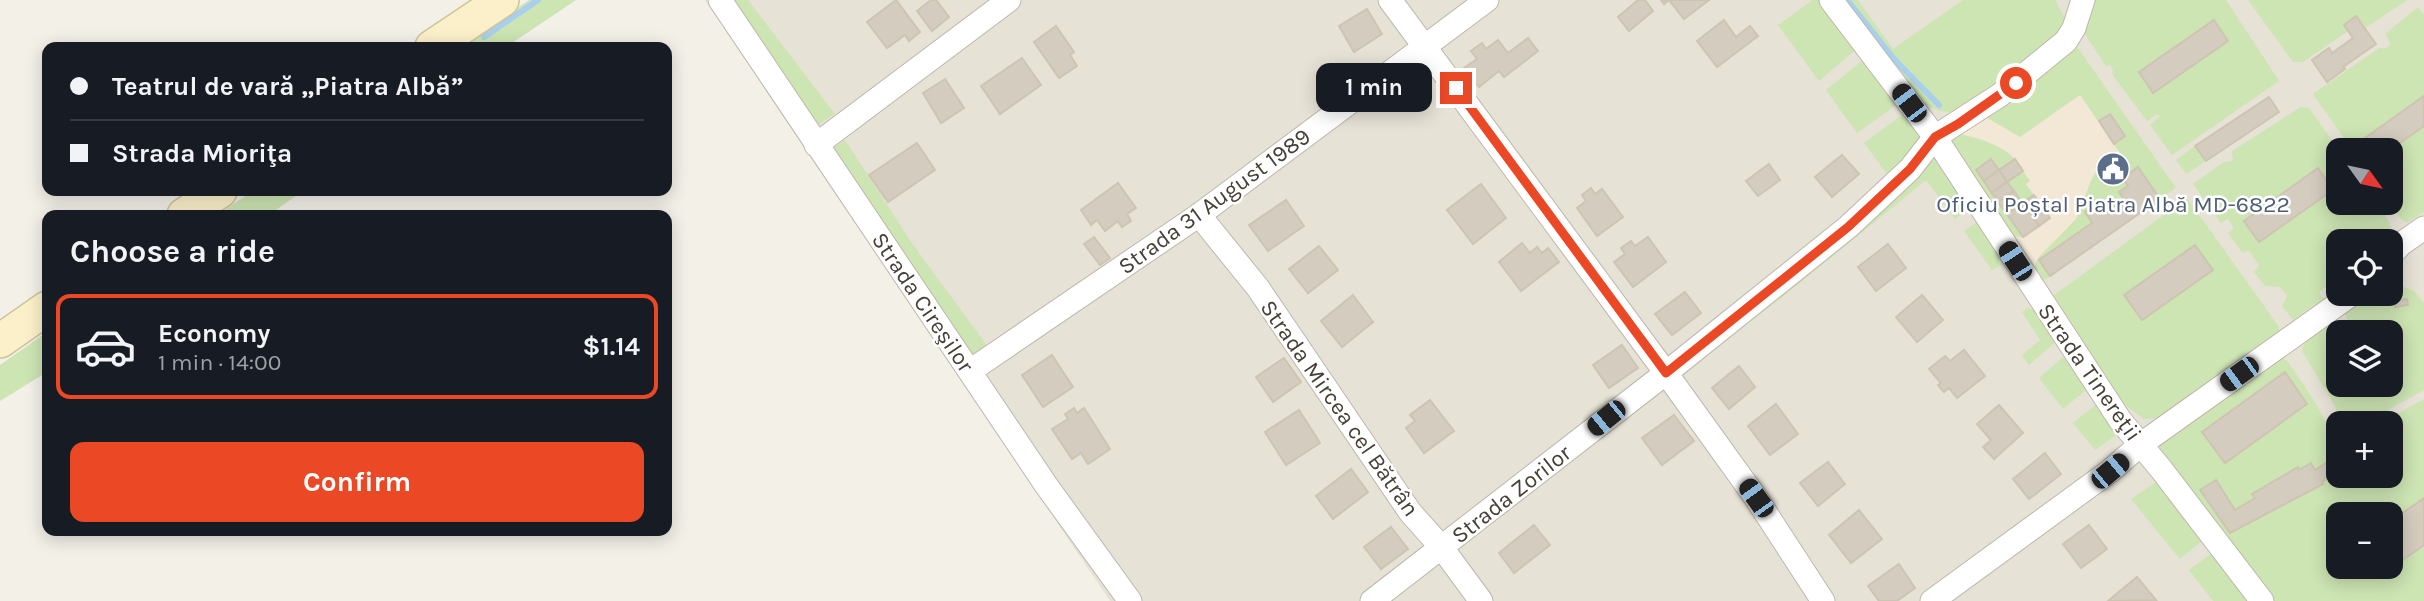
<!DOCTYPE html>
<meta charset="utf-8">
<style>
:root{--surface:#171b24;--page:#242831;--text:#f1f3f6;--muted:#9ea1a6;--line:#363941;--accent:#eb4826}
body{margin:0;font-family:Karla,sans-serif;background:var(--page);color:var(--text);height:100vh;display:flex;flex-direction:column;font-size:26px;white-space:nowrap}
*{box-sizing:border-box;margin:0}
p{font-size:23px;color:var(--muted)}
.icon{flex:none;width:38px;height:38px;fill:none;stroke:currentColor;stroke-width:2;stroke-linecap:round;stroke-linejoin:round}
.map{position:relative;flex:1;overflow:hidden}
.details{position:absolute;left:42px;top:210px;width:630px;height:326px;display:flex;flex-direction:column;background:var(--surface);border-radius:14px;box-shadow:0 4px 18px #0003}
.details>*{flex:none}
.guide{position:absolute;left:42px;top:42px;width:630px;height:154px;border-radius:14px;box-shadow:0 4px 18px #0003;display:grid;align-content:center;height:154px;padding:0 28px;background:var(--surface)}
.needle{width:46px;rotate:123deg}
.controls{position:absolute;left:2326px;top:138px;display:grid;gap:14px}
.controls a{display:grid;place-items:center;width:77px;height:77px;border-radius:14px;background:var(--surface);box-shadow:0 4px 18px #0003;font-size:35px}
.end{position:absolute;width:32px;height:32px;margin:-16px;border:9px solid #eb4826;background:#fff;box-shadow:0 0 0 4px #fff}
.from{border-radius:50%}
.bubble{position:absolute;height:49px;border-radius:14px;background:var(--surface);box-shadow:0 4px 18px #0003;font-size:23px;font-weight:700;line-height:49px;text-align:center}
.car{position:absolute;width:21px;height:42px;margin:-21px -10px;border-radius:9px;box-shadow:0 0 5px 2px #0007;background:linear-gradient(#222 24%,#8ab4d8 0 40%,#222 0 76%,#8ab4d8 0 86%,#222 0)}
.guide b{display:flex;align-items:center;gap:24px;height:66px;font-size:26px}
.guide b+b{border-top:2px solid var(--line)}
.guide i{width:18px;height:18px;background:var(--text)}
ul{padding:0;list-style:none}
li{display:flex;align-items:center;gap:21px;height:105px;margin:0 14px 10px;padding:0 14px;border:4px solid transparent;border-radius:14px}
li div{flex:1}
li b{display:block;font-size:26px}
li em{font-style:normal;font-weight:700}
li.selected{border-color:var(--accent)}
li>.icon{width:63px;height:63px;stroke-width:1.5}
h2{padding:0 28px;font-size:32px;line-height:84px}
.action{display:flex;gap:14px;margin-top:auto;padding:14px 28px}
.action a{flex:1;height:80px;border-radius:14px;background:var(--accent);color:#fff;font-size:28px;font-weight:700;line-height:80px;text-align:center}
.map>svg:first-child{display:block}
.residential{fill:#e6e2d6;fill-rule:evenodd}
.commercial{fill:#f3e7d5}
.green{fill:#cde4b3;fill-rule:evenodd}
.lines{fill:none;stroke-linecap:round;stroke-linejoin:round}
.stream{stroke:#a8cfeb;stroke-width:6}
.building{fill:#d4ccbe;stroke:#cec4b2;stroke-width:2}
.street-casing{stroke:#beb7ab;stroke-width:25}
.secondary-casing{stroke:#d0c39a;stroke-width:36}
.street{stroke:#fff;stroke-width:23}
.secondary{stroke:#fbf0ca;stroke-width:33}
.route{stroke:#eb4826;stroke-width:9}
.labels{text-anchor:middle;stroke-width:5;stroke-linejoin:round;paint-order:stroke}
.street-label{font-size:23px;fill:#464037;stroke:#fff}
.service-label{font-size:23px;fill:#4e5e75;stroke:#fff}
</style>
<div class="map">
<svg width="2424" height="601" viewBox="0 0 2424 601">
<rect width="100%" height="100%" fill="#f3f0e8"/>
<path class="residential" d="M 705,0 L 2424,0 L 2424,601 L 1110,601 ZM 2338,150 L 2390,150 L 2390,203 L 2338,203 ZM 2338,242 L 2390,242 L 2390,294 L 2338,294 ZM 2338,332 L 2390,332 L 2390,385 L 2338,385 ZM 2338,424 L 2390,424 L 2390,476 L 2338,476 ZM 2338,514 L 2390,514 L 2390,567 L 2338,567 Z"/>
<polygon class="commercial" points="2078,48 2176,188 2043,281 1945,141"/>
<g class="green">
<polygon points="529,0 576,0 506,47 461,47"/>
<polygon points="727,0 748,0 835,114 811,129"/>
<polygon points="1813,0 1819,0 1855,46 1854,51 1819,81 1778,25"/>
<path d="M 1839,0 L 1858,0 L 1893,49 L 1963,0 L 2055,0 L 2067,22 L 2063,35 L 1960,112 C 1941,113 1929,109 1914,97 Z"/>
<polygon points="2091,0 2226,0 2279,81 2172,155 2150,125 2160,116 2157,114 2147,121 2112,74 2113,70 2110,65 2106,66 2081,28"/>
<polygon points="2248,0 2407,0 2365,28 2356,16 2344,24 2348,31 2303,62 2293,62"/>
<polygon points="2418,7 2424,15 2424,212 2407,223 2401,219 2388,203 2390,203 2390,150 2349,150 2343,142 2344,138 2313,94 2379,48 2386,48 2391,44 2385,34"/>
<polygon points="2078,48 2176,188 2160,199 2138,168 2128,186 2119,192 2124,199 2109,210 2086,212 2092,223 2039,260 2050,276 2043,281 2034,268 2038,258 2076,219 2093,176 2099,169 2122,156 2080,95 2020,137 1982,115"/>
<polygon points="1862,61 1868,62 1897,100 1896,105 1857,133 1826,90"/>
<polygon points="2301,107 2309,108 2339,150 2338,203 2376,203 2388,220 2395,239 2390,242 2338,242 2338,292 2331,283 2319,292 2325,302 2319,307 2315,304 2293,320 2282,306 2287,296 2280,287 2265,286 2254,272 2259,265 2249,251 2242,252 2228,233 2234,228 2228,219 2221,223 2193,184 2224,162 2233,161 2232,151"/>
<polygon points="1902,115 1908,116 1919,134 1919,142 1890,178 1864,143"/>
<path d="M 1956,133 C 1977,138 1999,143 2015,159 L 1999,170 L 1991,159 L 1976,170 L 2023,237 L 2012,236 L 1945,141 Z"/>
<polygon points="845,140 911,242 988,347 970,361 828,152"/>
<polygon points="2195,146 2206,161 2186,174 2176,160"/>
<polygon points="1935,152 1972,205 1955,219 1926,180 1785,295 1685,372"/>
<polygon points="2023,171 2030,181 2026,184 2034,195 2022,203 2007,182"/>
<polygon points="253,191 303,191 269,215 217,215"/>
<polygon points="2187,198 2279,327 2279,334 2163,418 2144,419 2121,402 2053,296"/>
<polygon points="1981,219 1999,248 1999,266 1992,270 1964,231"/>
<polygon points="2401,286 2414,291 2424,303 2424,390 2365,423 2343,423 2331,399 2302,351 2306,339 2330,323 2339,332 2338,385 2390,385 2390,332 2349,332 2352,331 2344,311 2370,295 2390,294 2391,288"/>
<polygon points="2028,308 2041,312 2060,338 2029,365 2022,355 2040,340 2022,312"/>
<polygon points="47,332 47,372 0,401 0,365"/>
<path d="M 2281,357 L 2287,361 C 2312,396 2338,431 2338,476 L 2390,476 L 2390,424 L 2381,423 L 2424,399 L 2424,601 L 2273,601 L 2200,511 L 2196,495 L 2170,467 L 2159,451 L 2161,442 ZM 2338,514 L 2390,514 L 2390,567 L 2338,567 Z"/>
<polygon points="2062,358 2068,360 2087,389 2063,409 2039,378"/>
<polygon points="2097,404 2115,432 2115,436 2095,450 2073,423"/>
<polygon points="2159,480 2204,539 2180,559 2131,499"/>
<polygon points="2215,551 2254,601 2213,601 2189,570"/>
</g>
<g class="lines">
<g class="stream">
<polyline points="1847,0 1894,59 1939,105"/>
<polyline points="484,37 538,0"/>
</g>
</g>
<g class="building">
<polygon points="896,0 920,32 909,41 905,35 887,48 867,22"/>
<polygon points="931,0 936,0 949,17 932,31 917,11"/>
<polygon points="1638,0 1645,0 1653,11 1629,31 1618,17"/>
<polygon points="1661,0 1709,0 1684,19 1669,0 1664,4"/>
<polygon points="1367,9 1382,34 1354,52 1339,26"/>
<polygon points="2356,16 2376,44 2343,67 2345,69 2327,82 2312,60 2329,48 2332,53 2353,38 2344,25"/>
<polygon points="1724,20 1736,37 1750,26 1758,36 1717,67 1697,41"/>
<polygon points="2214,20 2228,41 2153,93 2139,72"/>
<polygon points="1056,26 1074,52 1070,55 1077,66 1059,78 1034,42"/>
<polygon points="1528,38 1538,51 1504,77 1499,71 1479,87 1464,68 1477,59 1471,51 1482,43 1486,49 1498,40 1508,53"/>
<polygon points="1022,58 1041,85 1000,114 981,86"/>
<polygon points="945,79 964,108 941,123 923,93"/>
<polygon points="2424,96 2424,126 2390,150 2374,150 2365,138"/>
<polygon points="2269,97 2279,112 2206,161 2195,146"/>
<polygon points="2110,114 2125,136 2114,144 2099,121"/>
<polygon points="917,143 935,170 888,202 869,175"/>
<polygon points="1842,155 1859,174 1832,197 1815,177"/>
<polygon points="1991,159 1999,170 1984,181 1976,170"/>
<polygon points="2015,159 2023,171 2007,182 1999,170"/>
<polygon points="2115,163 2120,170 2111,176 2106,169"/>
<polygon points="1769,164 1780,180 1758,196 1746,181"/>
<polygon points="2138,167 2160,199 2050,276 2039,260 2092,223 2085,212 2102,200 2109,210 2124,199 2119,192 2128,186 2123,178"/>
<polygon points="2318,168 2333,190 2259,242 2244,221"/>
<polygon points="1999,170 2007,182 1992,193 1984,181"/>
<polygon points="2007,182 2014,191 1998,202 1992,193"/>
<polygon points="1118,183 1136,208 1127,214 1131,221 1122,227 1118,221 1105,231 1097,220 1091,225 1081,210"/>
<polygon points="1481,184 1506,218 1473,244 1447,210"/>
<polygon points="1591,188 1595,194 1602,189 1623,217 1597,236 1577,208 1586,201 1582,195"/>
<polygon points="2014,191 2022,203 2007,214 1998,202"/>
<polygon points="2034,195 2050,218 2039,226 2022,203"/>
<polygon points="1286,200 1304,226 1268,251 1249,225"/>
<polygon points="2022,203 2039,226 2023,237 2007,214"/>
<polygon points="1094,237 1110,258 1100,265 1084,244"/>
<polygon points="1648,237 1666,262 1633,287 1614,262 1625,254 1621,248 1631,241 1635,246"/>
<polygon points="1522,243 1530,253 1537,247 1542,253 1548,248 1559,262 1521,291 1499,262"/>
<polygon points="1888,244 1906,268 1876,291 1858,267"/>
<polygon points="2195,245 2213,270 2142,320 2124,295"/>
<polygon points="1319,246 1338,270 1308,293 1289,269"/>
<polygon points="1685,292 1701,313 1672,335 1655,314"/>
<polygon points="1353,295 1373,322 1342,347 1321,321"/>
<polygon points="1922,295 1943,320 1917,342 1896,317"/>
<polygon points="2407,299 2408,305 2395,307 2395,300"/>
<polygon points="1622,345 1638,368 1609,388 1593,365"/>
<polygon points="1964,350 1985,376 1957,398 1949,388 1944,392 1938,385 1941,383 1929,369 1945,356 1950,361"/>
<polygon points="1052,355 1073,387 1043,407 1022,375"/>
<polygon points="1284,358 1301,382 1273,402 1256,377"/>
<polygon points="1739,366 1755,387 1729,409 1712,388"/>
<polygon points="2285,372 2307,404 2225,463 2202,432"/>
<polygon points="1430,400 1454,431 1424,453 1406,428 1415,421 1410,415"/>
<polygon points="1776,404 1798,434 1770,455 1748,426"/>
<polygon points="1999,405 2023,433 1994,459 1983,447 1991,440 1977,424"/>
<polygon points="1074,408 1077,413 1084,408 1110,449 1088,464 1081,453 1072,459 1052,429 1068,419 1065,414"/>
<polygon points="1299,410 1320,443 1286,465 1265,432"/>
<polygon points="1674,415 1694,441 1662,465 1642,438"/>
<polygon points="2045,453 2061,474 2029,499 2013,479"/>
<polygon points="2331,460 2338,472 2322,482 2323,484 2230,533 2200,490 2216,480 2235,510 2255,498 2252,494 2298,467 2299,470 2311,463 2315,470"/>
<polygon points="1828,462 1845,484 1818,506 1800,483"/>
<polygon points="1351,469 1368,492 1333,519 1316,496"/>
<polygon points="2424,498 2424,545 2385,572 2382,567 2390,567 2390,522"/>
<polygon points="1859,510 1882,539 1851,563 1829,535"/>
<polygon points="1534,525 1550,545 1514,573 1499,553"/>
<polygon points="2089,525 2107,549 2081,568 2063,544"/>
<polygon points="1391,527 1408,549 1381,569 1364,547"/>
<polygon points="1899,564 1915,588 1897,601 1879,601 1868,586"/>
<polygon points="2137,577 2156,600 2108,601"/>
</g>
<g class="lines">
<defs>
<g id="street">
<polyline points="720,0 1046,485 1130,601"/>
<polyline points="1390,0 1666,373 1756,498 1823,601"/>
<polyline points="1831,0 1935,137 2120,420 2161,469 2262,601"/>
<polyline points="816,145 1009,0"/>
<polyline points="1199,215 1258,288 1410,512 1442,548 1481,601"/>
<polyline points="2390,256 2401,244 2424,228"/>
<polyline points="970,371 1199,215 1487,0"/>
<polyline points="1372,601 1666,373 1848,227 1910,169 1935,137 2000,95 2066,41 2074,28 2083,0"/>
<polyline points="1932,601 2110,471 2140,445 2352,294"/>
</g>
<g id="secondary">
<polyline points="432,47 502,0"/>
<polyline points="184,215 220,191"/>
<polyline points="0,341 47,308"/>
</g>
</defs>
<use href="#street" class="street-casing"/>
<use href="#secondary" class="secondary-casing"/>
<use href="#street" class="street"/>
<use href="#secondary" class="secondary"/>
</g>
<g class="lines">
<polyline class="route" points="1456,88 1666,373 1848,227 1910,169 1935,137 1958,124 2016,83"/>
</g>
<defs>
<symbol id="civic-disc" viewBox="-11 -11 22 22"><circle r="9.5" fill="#5c6f8a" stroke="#fff"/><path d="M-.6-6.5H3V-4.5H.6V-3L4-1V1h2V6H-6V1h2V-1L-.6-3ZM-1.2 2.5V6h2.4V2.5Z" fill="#fff"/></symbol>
</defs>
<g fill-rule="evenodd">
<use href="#civic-disc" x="2094" y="150" width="38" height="38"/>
</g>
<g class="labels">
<g class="street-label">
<text transform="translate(1214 201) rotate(-36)" y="8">Strada 31 August 1989</text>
<text transform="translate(923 302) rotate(56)" y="8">Strada Cireşilor</text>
<text transform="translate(2090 372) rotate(55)" y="8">Strada Tinereţii</text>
<text transform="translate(1340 408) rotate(55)" y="8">Strada Mircea cel Bătrân</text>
<text transform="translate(1511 494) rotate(-38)" y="8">Strada Zorilor</text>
</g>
<g class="service-label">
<text x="2113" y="212">Oficiu Poștal Piatra Albă MD-6822</text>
</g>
</g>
</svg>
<div class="controls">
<a><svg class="needle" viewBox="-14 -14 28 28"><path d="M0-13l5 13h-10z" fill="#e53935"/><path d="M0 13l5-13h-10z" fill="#9ea1a6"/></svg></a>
<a><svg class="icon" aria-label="locate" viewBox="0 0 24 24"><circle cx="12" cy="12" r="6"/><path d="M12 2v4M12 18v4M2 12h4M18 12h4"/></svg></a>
<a><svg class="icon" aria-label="layers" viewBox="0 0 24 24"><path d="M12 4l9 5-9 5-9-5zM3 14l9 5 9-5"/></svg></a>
<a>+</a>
<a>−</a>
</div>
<i class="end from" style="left:2016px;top:83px"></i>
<i class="end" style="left:1456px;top:88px"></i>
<div class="bubble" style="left:1316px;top:63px;width:116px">1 min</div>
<i class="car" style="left:1909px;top:103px;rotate:323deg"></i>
<i class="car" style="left:2015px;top:261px;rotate:327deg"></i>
<i class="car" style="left:2239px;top:374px;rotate:234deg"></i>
<i class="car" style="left:1606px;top:418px;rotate:231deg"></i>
<i class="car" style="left:2110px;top:471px;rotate:50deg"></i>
<i class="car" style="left:1756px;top:498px;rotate:324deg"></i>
<div class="guide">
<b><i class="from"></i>Teatrul de vară „Piatra Albă”</b>
<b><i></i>Strada Mioriţa</b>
</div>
<section class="details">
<h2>Choose a ride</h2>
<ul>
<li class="selected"><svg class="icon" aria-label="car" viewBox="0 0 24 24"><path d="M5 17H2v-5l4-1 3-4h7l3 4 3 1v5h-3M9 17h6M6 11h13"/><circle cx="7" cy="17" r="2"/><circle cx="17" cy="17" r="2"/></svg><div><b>Economy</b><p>1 min · 14:00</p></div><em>$1.14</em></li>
</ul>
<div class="action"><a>Confirm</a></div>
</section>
</div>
